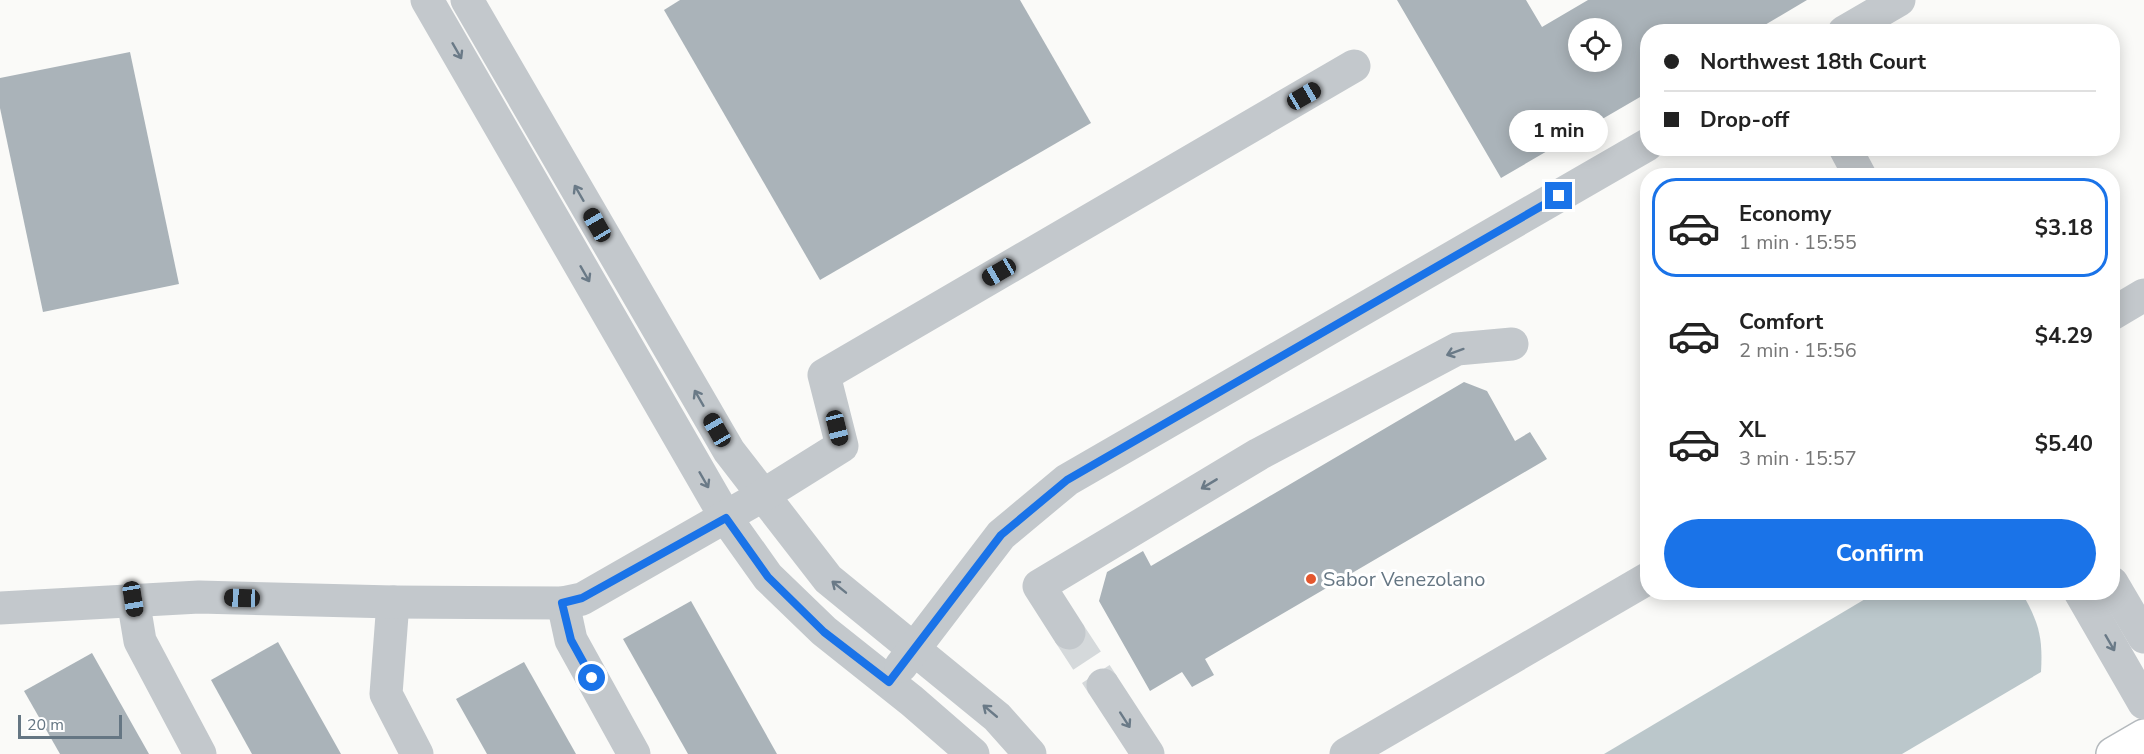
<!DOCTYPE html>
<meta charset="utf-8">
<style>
:root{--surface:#fff;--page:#f6f6f6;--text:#222;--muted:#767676;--line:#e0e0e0;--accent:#1a73e8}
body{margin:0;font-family:"Nunito Sans",sans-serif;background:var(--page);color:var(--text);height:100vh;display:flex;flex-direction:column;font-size:22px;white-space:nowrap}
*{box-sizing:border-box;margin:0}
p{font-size:20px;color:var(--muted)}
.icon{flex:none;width:33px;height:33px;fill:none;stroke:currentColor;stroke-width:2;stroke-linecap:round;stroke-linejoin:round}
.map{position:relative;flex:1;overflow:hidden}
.side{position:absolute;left:1640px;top:168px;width:480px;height:432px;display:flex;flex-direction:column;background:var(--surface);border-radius:24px;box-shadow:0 3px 15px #0003}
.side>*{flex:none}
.top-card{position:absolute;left:1640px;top:24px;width:480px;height:132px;border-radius:24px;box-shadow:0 3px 15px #0003;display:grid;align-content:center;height:132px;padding:0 24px;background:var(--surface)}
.tools{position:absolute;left:1568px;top:18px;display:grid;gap:12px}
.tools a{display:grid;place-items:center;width:54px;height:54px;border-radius:50%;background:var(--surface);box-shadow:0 3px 15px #0003;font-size:30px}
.scale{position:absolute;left:18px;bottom:15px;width:104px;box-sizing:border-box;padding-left:6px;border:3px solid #657683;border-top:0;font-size:16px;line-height:21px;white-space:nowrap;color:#657683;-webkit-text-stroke:4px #fff;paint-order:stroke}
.end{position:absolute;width:27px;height:27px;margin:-14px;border:8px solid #1a73e8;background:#fff;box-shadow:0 0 0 3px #fff}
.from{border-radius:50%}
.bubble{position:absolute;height:42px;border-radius:21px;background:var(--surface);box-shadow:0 3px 15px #0003;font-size:20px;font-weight:700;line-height:42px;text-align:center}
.car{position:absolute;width:18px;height:36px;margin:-18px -9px;border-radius:8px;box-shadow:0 0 4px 2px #0007;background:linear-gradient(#222 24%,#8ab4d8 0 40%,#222 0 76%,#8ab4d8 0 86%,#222 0)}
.top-card b{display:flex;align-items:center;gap:21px;height:57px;font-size:22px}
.top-card b+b{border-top:2px solid var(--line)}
.top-card i{width:15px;height:15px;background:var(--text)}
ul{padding:10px 0 0;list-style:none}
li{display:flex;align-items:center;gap:18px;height:99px;margin:0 12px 9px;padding:0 12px;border:3px solid transparent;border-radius:24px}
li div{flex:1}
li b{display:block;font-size:22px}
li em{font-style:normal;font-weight:700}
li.active{border-color:var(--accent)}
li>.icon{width:54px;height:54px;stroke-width:1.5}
.primary-button{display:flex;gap:12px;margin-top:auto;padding:12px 24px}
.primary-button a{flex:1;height:69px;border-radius:36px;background:var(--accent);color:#fff;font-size:24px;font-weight:700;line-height:69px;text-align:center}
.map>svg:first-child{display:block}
.water{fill:#bbc7cb}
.building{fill:#aab3b9;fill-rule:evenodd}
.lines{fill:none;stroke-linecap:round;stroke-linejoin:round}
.minor-tunnel{stroke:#d5d9db;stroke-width:33;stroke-dasharray:33 16;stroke-linecap:butt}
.highway-casing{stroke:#b4b9bd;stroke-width:36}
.minor{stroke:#c3c8cc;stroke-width:33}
.highway{stroke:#fff;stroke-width:33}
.oneway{stroke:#6a7a87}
.route{stroke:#1a73e8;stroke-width:8}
.poi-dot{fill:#e4572e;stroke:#fff;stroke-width:2}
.labels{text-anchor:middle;stroke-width:6;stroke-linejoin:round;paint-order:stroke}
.poi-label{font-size:20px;fill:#657683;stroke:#fff;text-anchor:start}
</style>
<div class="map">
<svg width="2144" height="754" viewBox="0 0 2144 754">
<rect width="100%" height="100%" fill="#fafaf8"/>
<path class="water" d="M 1877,592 L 2022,593 C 2039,623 2043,637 2041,672 L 1902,754 L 1604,754 Z"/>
<g class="building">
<polygon points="680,0 1020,0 1091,123 820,280 664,10"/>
<path d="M 1397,0 L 1526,0 L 1542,27 L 1588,0 L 1807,0 L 1753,32 L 1647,32 L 1647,93 L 1501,178 ZM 1578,28 L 1611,28 L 1611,62 L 1578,62 Z"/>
<polygon points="130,52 179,284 43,312 0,108 0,78"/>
<polygon points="1464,382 1487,391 1515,441 1530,432 1547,459 1205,659 1214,675 1192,687 1182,672 1150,691 1099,601 1107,572 1143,551 1151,566"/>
<polygon points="691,601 777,754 688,754 623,639"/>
<polygon points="278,642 341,754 252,754 211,680"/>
<polygon points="92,653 149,754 60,754 24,691"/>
<polygon points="524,662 576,754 487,754 456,699"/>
</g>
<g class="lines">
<polyline class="minor-tunnel" points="1069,633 1103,685"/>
<defs>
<polyline id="highway" points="2113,754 2144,736"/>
</defs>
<use href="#highway" class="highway-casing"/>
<g class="minor">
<polyline points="427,0 726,518 768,577 824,631 912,701 973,754"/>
<polyline points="467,0 729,451 828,579 997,717 1030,754"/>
<polyline points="1844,32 1899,0"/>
<polyline points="1845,148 1860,176"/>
<polyline points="2112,314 2144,295"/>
<polyline points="2112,583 2144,637"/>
<polyline points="2080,592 2144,703"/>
<polyline points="133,599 140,641 200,754"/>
<polyline points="393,602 386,694 417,754"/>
<polyline points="563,603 571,640 634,754"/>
<polyline points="0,608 199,597 393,602 563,603 582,599 762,496 842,446 824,375 1354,66"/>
<polyline points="1069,633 1039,586 1259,454 1457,349 1512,344"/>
<polyline points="901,666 1001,535 1067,480 1647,145"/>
<polyline points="1103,685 1148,754"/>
<polyline points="1346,754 1647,579"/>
</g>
<use href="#highway" class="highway"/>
</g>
<defs><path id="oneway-shaft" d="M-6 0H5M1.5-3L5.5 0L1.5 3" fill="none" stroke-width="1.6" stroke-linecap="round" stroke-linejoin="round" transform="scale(1.5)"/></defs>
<g class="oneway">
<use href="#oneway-shaft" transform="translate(457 51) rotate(60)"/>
<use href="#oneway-shaft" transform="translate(579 193) rotate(-120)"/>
<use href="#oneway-shaft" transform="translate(585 274) rotate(60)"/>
<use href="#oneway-shaft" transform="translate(1455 352) rotate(160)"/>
<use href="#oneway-shaft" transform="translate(699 398) rotate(-120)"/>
<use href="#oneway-shaft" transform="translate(704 480) rotate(60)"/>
<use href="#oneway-shaft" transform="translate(1209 484) rotate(149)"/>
<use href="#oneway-shaft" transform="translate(839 587) rotate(-141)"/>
<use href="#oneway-shaft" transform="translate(2110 643) rotate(60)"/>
<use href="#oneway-shaft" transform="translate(990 711) rotate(-140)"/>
<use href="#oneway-shaft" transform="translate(1125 720) rotate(57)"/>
</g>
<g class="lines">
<polyline class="route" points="592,678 571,640 562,603 582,598 726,518 768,577 824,632 889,682 1001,535 1067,480 1559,196"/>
</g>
<circle class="poi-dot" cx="1311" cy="579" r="6"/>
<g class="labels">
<g class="poi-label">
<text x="1323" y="586">Sabor Venezolano</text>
</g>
</g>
</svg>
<div class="tools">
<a><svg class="icon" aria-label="locate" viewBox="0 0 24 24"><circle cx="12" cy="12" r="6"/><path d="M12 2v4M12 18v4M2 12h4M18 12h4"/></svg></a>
</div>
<div class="scale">20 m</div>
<i class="end from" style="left:592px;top:678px"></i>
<i class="end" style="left:1559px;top:196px"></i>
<div class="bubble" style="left:1509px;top:110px;width:99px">1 min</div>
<i class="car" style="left:1304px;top:96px;rotate:60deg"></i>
<i class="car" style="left:597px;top:225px;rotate:330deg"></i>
<i class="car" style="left:999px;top:272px;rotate:240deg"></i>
<i class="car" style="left:837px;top:428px;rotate:166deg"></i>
<i class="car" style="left:717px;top:430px;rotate:330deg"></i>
<i class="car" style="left:242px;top:598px;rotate:272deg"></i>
<i class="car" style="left:133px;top:599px;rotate:171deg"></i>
<div class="top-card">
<b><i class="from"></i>Northwest 18th Court</b>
<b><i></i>Drop-off</b>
</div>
<section class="side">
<ul>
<li class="active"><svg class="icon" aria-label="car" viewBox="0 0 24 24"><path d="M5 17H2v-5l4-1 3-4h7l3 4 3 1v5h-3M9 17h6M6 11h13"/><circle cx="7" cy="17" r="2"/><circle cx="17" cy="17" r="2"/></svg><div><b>Economy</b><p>1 min · 15:55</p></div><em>$3.18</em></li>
<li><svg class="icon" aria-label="car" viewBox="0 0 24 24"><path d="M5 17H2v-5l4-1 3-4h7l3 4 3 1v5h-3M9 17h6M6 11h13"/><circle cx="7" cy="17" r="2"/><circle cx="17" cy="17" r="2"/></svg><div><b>Comfort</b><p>2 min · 15:56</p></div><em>$4.29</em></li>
<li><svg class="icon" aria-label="car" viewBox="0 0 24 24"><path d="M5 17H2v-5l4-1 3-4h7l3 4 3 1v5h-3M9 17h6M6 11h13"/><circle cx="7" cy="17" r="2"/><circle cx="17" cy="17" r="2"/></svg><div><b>XL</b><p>3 min · 15:57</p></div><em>$5.40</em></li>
</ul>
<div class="primary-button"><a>Confirm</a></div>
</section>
</div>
